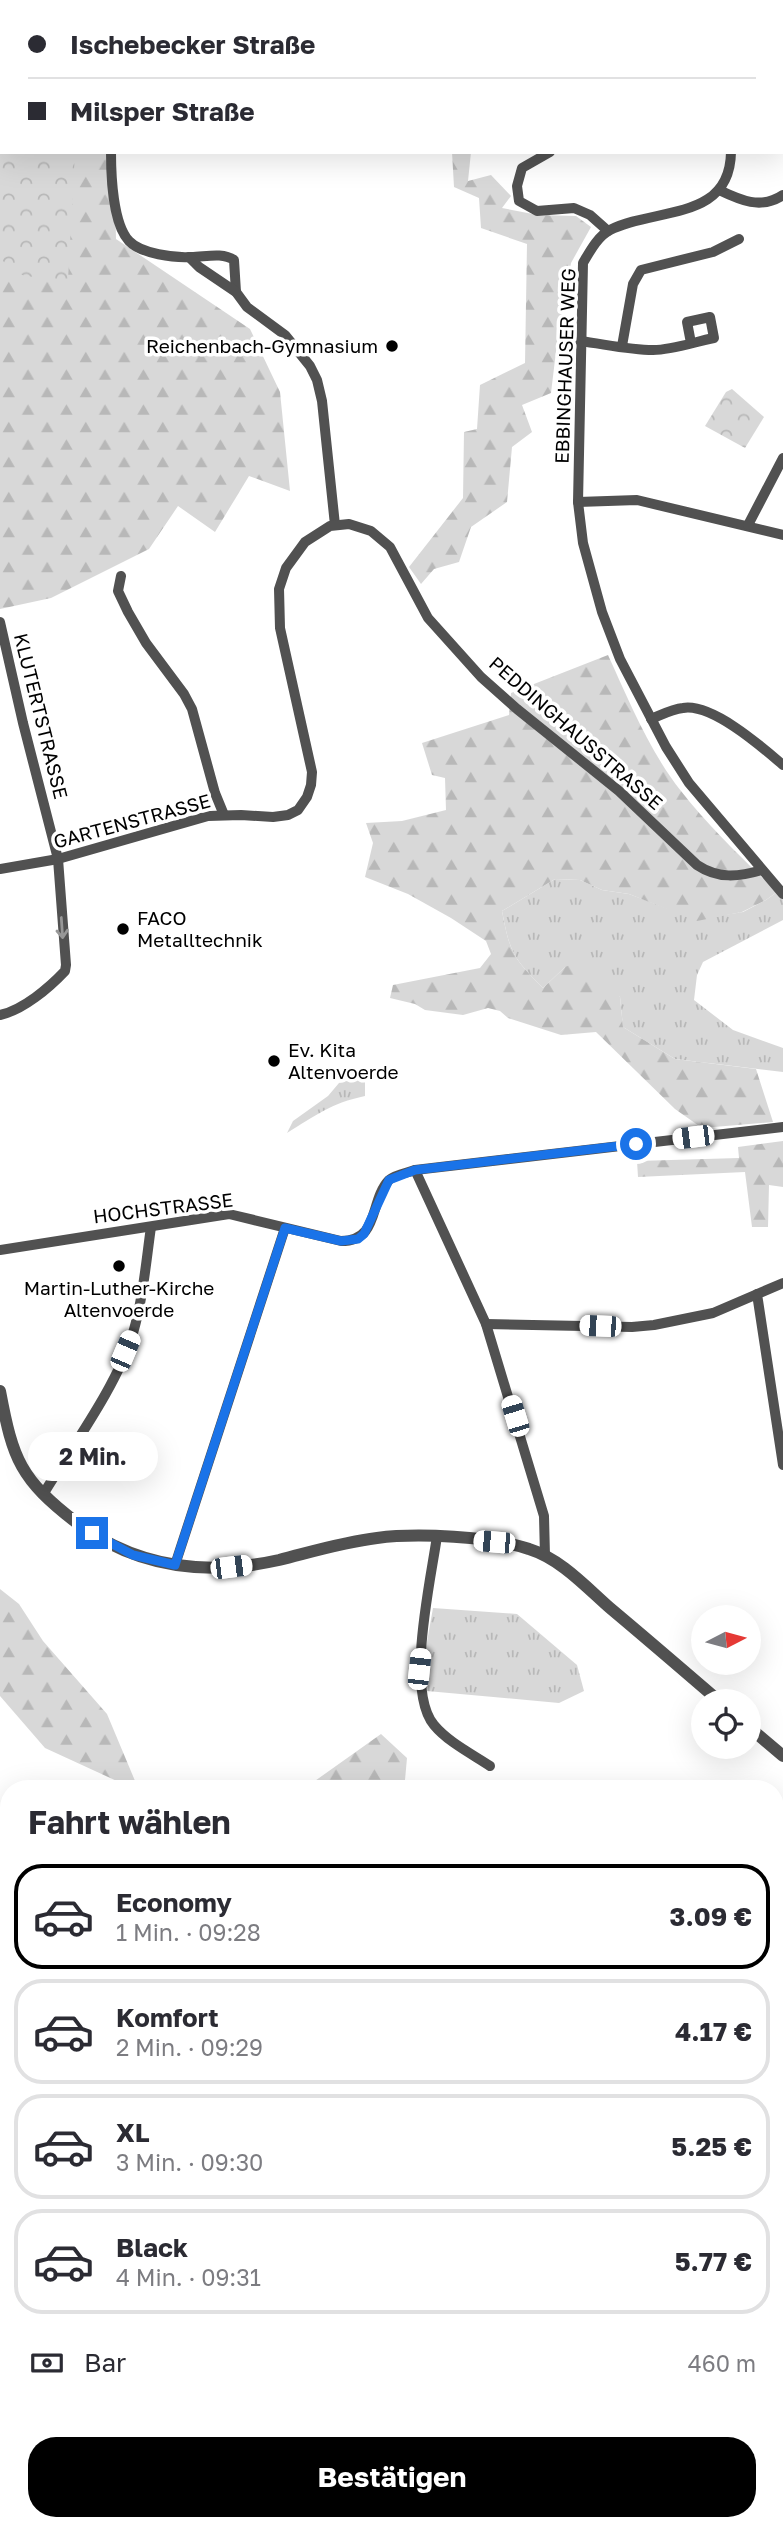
<!DOCTYPE html>
<html lang="de">
<meta charset="utf-8">
<style>
:root{--surface:#fff;--page:#f7f7f7;--text:#2b2b33;--muted:#7c7c81;--line:#e1e1e2;--accent:#000}
body{margin:0;font-family:"Golos Text",sans-serif;background:var(--page);color:var(--text);height:100vh;display:flex;flex-direction:column;font-size:26px;white-space:nowrap}
*{box-sizing:border-box;margin:0}
p{font-size:23px;color:var(--muted)}
.icon{flex:none;width:38px;height:38px;fill:none;stroke:currentColor;stroke-width:2;stroke-linecap:round;stroke-linejoin:round}
.map{position:relative;flex:1;overflow:hidden}
.panel{position:absolute;left:0px;top:1780px;width:784px;height:751px;display:flex;flex-direction:column;background:var(--surface);border-radius:28px 28px 0 0;box-shadow:0 7px 28px #0002}
.panel>*{flex:none}
.top-card{position:absolute;left:0px;top:0px;width:784px;height:154px;box-shadow:0 7px 28px #0002;display:grid;align-content:center;height:154px;padding:0 28px;background:var(--surface)}
.needle{width:46px;rotate:84deg}
.tools{position:absolute;left:691px;top:1605px;display:grid;gap:14px}
.tools a{display:grid;place-items:center;width:70px;height:70px;border-radius:50%;background:var(--surface);box-shadow:0 7px 28px #0002;font-size:35px}
.end{position:absolute;width:32px;height:32px;margin:-16px;border:9px solid #1a73e8;background:#fff;box-shadow:0 0 0 4px #fff}
.from{border-radius:50%}
.bubble{position:absolute;height:49px;border-radius:24px;background:var(--surface);box-shadow:0 7px 28px #0002;font-size:23px;font-weight:700;line-height:49px;text-align:center}
.car{position:absolute;width:21px;height:42px;margin:-21px -10px;border-radius:9px;box-shadow:0 0 5px 2px #0007;background:linear-gradient(#fff 24%,#345 0 40%,#fff 0 76%,#345 0 86%,#fff 0)}
.top-card b{display:flex;align-items:center;gap:24px;height:66px;font-size:26px}
.top-card b+b{border-top:2px solid var(--line)}
.top-card i{width:18px;height:18px;background:var(--text)}
ul{padding:0;list-style:none}
li{display:flex;align-items:center;gap:21px;height:105px;margin:0 14px 10px;padding:0 14px;border:4px solid var(--line);border-radius:28px}
li div{flex:1}
li b{display:block;font-size:26px}
li em{font-style:normal;font-weight:700}
li.current{border-color:var(--accent)}
li>.icon{width:63px;height:63px;stroke-width:1.5}
h2{padding:0 28px;font-size:32px;line-height:84px}
.pay{display:flex;align-items:center;gap:18px;height:77px;padding:0 28px;font-size:26px}
.pay p{margin-inline-start:auto}
.action{display:flex;gap:14px;margin-top:auto;padding:14px 28px}
.action a{flex:1;height:80px;border-radius:28px;background:var(--accent);color:#fff;font-size:28px;font-weight:700;line-height:80px;text-align:center}
.map>svg:first-child{display:block}
.grass{fill:url(#grass-tufts)}
.forest{fill:url(#forest-firs)}
.park{fill:url(#park-crowns)}
.garden{fill:#d8d8d8}
.lines{fill:none;stroke-linecap:round;stroke-linejoin:round}
.minor{stroke:#515151;stroke-width:10}
.tertiary{stroke:#515151;stroke-width:12}
.secondary{stroke:#1e1e1e;stroke-width:14}
.oneway{stroke:#979797}
.route{stroke:#1a73e8;stroke-width:9}
.poi-dot{fill:#000;stroke:#fff;stroke-width:2.5}
.labels{text-anchor:middle;stroke-width:7;stroke-linejoin:round;paint-order:stroke}
.poi-label{font-size:19px;fill:#000;stroke:#fff;text-anchor:start}
.street-label{font-size:19px;fill:#000;stroke:#fff}
</style>
<div class="map">
<svg width="783" height="2529" viewBox="0 0 783 2529">
<defs>
<pattern id="grass-tufts" width="24" height="20" patternUnits="userSpaceOnUse" patternTransform="scale(1.75)"><rect width="24" height="20" fill="#d8d8d8"/><path d="M3 7l-1-3M5 7V3M7 7l1-3M15 17l-1-3M17 17v-4M19 17l1-3" fill="none" stroke="#b8b8b8"/></pattern>
<pattern id="forest-firs" width="22" height="20" patternUnits="userSpaceOnUse" patternTransform="scale(1.75)"><rect width="22" height="20" fill="#d8d8d8"/><path d="M5 1l3.5 6h-7zM16 11l3.5 6h-7z" fill="#b8b8b8"/></pattern>
<pattern id="park-crowns" width="20" height="18" patternUnits="userSpaceOnUse" patternTransform="scale(1.75)"><rect width="20" height="18" fill="#d8d8d8"/><path d="M2 6a3 3 0 1 1 6 0M12 15a3 3 0 1 1 6 0" fill="none" stroke="#b8b8b8"/></pattern>
</defs>
<rect width="100%" height="100%" fill="#fff"/>
<g class="grass">
<path d="M 555,879 L 580,880 L 602,890 L 629,894 L 674,911 L 724,915 L 743,912 L 766,900 L 777,892 L 783,898 L 783,920 L 703,962 L 697,975 L 694,1000 L 733,1030 L 783,1048 L 783,1072 L 675,1059 L 623,1027 L 620,997 L 565,967 L 543,988 C 513,958 510,953 502,911 Z"/>
<path d="M 363,1077 L 365,1078 L 365,1096 C 331,1103 315,1116 287,1133 L 293,1121 L 328,1096 L 339,1083 Z"/>
<polygon points="433,1608 517,1614 577,1665 584,1691 559,1703 427,1691 423,1664"/>
<polygon points="112,2522 231,2522 238,2529 119,2529"/>
</g>
<g class="forest">
<polygon points="0,0 84,0 2,2 2,152 114,152 116,239 250,329 280,392 290,491 249,476 215,532 178,506 149,549 51,598 0,609"/>
<polygon points="405,0 672,0 673,2 405,2"/>
<polygon points="452,152 471,152 468,181 491,175 511,196 502,208 538,215 576,216 591,227 571,263 557,343 551,393 522,405 532,432 512,447 507,502 471,527 459,562 434,569 421,584 409,567 463,498 464,432 477,429 480,385 525,363 527,244 481,228 479,198 454,187"/>
<path d="M 608,655 C 628,699 651,754 681,791 C 710,828 744,860 777,892 L 766,900 L 742,912 L 697,921 L 629,894 L 602,890 L 580,880 L 555,879 L 502,911 C 510,953 513,958 543,988 L 565,967 L 580,961 L 620,997 L 623,1027 L 675,1059 L 756,1069 L 773,1122 L 702,1128 L 675,1109 L 596,1032 L 561,1035 L 508,1018 L 500,1011 L 488,1008 L 463,1015 L 425,1010 L 415,1004 L 390,998 L 393,985 L 480,968 L 491,954 L 486,941 L 451,918 L 408,894 L 365,877 L 373,843 L 366,823 L 402,821 L 446,810 L 445,778 L 432,775 L 422,743 L 509,715 L 511,693 Z"/>
<polygon points="783,1141 783,1187 769,1185 768,1227 752,1227 745,1172 638,1177 637,1161 739,1158 738,1147"/>
<polygon points="0,1589 19,1604 43,1641 107,1714 138,1788 132,1788 45,1748 0,1696"/>
<polygon points="381,1734 407,1758 405,1780 420,1788 305,1788"/>
<polygon points="783,2319 783,2506 775,2504 775,2322"/>
<polygon points="9,2328 9,2519 0,2527 0,2333"/>
<polygon points="231,2522 424,2522 432,2529 238,2529"/>
</g>
<g class="park">
<polygon points="0,0 77,2 2,2 2,152 75,152 68,280 24,276 0,259"/>
<polygon points="732,389 764,417 745,448 705,426 726,392"/>
</g>
<polygon class="garden" points="108,0 393,0 108,2"/>
<g class="lines">
<g class="minor">
<polyline points="725,0 725,2"/>
<path d="M 111,152 C 111,176 113,224 129,241 C 141,254 175,258 191,257 C 205,257 222,252 234,260 L 236,292"/>
<polyline points="550,152 522,168 517,186 519,201 537,211 574,208 590,215 608,231"/>
<path d="M 731,152 C 730,222 655,207 610,230 C 598,236 590,251 583,263 L 578,502 L 583,543 L 602,612 L 620,659 L 666,747 L 689,783 L 783,894"/>
<path d="M 719,190 C 740,200 761,210 783,195"/>
<polyline points="189,257 199,267 236,292 247,307 285,335 310,366 317,380 322,401 335,525"/>
<path d="M 580,341 C 604,344 629,350 653,350 C 673,350 694,342 714,338 L 710,317 L 687,322 L 691,343"/>
<polyline points="622,346 633,284 641,270 713,252 739,239"/>
<polyline points="578,502 637,500 783,535"/>
<polyline points="748,525 783,458"/>
<polyline points="121,576 118,591 128,612 146,643 184,694 192,709 215,793 224,815"/>
<path d="M 0,622 L 23,723 L 58,859 L 66,965 L 65,971 C 49,988 23,1010 0,1015"/>
<path d="M 651,719 C 661,715 672,709 683,708 C 712,703 762,747 783,765"/>
<path d="M 0,869 L 58,859 L 208,816 L 241,815 L 273,817 L 288,815 L 298,810 L 307,797 L 311,785 L 312,772 L 280,628 L 279,589 L 286,568 L 305,542 L 330,526 L 349,524 L 371,531 L 390,547 L 428,618 L 481,677 L 517,709 L 619,791 L 697,865 C 718,879 738,877 762,870"/>
<polyline points="415,1170 486,1324 544,1516 545,1556"/>
<path d="M 0,1250 L 229,1214 L 341,1241 C 380,1241 369,1201 389,1180 C 396,1174 407,1173 415,1170 L 783,1127"/>
<polyline points="757,1294 783,1465"/>
<polyline points="486,1324 632,1327 654,1325 713,1313 783,1283"/>
<path d="M 44,1493 C 73,1445 117,1386 133,1333 C 143,1299 146,1262 151,1227"/>
<path d="M 437,1536 C 431,1580 405,1690 434,1725 C 448,1742 472,1754 490,1766"/>
<polyline points="175,1565 285,1228"/>
<polyline points="775,2100 783,2102"/>
<polyline points="775,2271 783,2271"/>
</g>
<g class="tertiary">
<path d="M 0,1391 C 13,1460 20,1479 77,1523 C 137,1568 207,1576 279,1560 C 311,1552 343,1542 377,1538 C 415,1533 493,1536 529,1549 C 561,1559 586,1587 610,1608 C 647,1639 683,1670 719,1701"/>
<polyline points="749,1727 783,1756"/>
</g>
<g class="secondary">
<polyline points="0,1918 9,1928"/>
<polyline points="489,2522 497,2529"/>
</g>
</g>
<defs><path id="oneway-shaft" d="M-6 0H5M1.5-3L5.5 0L1.5 3" fill="none" stroke-width="1.6" stroke-linecap="round" stroke-linejoin="round" transform="scale(1.75)"/></defs>
<use class="oneway" href="#oneway-shaft" transform="translate(62 928) rotate(86)"/>
<g class="lines">
<polyline class="route" points="92,1533 133,1555 175,1565 285,1228 341,1241 358,1239 364,1234 389,1180 415,1170 636,1144"/>
</g>
<g class="poi-dot">
<circle cx="392" cy="346" r="7"/>
<circle cx="123" cy="929" r="7"/>
<circle cx="274" cy="1061" r="7"/>
<circle cx="119" cy="1266" r="7"/>
</g>
<g class="labels">
<g class="poi-label">
<text x="378" y="353" text-anchor="end">Reichenbach-Gymnasium</text>
<text x="137" y="925">FACO<tspan x="137" dy="22">Metalltechnik</tspan></text>
<text x="288" y="1057">Ev. Kita<tspan x="288" dy="22">Altenvoerde</tspan></text>
<text x="119" y="1295" text-anchor="middle">Martin-Luther-Kirche<tspan x="119" dy="22">Altenvoerde</tspan></text>
</g>
<g class="street-label">
<text transform="translate(565 366) rotate(-88)" y="7">EBBINGHAUSER WEG</text>
<text transform="translate(41 716) rotate(76)" y="7">KLUTERTSTRASSE</text>
<text transform="translate(576 733) rotate(41)" y="7">PEDDINGHAUSSTRASSE</text>
<text transform="translate(132 821) rotate(-15)" y="7">GARTENSTRASSE</text>
<text transform="translate(163 1208) rotate(-7)" y="7">HOCHSTRASSE</text>
</g>
</g>
</svg>
<div class="tools">
<a><svg class="needle" viewBox="-14 -14 28 28"><path d="M0-13l5 13h-10z" fill="#e53935"/><path d="M0 13l5-13h-10z" fill="#7c7c81"/></svg></a>
<a><svg class="icon" aria-label="locate" viewBox="0 0 24 24"><circle cx="12" cy="12" r="6"/><path d="M12 2v4M12 18v4M2 12h4M18 12h4"/></svg></a>
</div>
<i class="end from" style="left:636px;top:1144px"></i>
<i class="end" style="left:92px;top:1533px"></i>
<div class="bubble" style="left:28px;top:1432px;width:130px">2 Min.</div>
<i class="car" style="left:693px;top:1137px;rotate:263deg"></i>
<i class="car" style="left:600px;top:1326px;rotate:272deg"></i>
<i class="car" style="left:125px;top:1351px;rotate:23deg"></i>
<i class="car" style="left:515px;top:1416px;rotate:343deg"></i>
<i class="car" style="left:494px;top:1542px;rotate:275deg"></i>
<i class="car" style="left:231px;top:1567px;rotate:83deg"></i>
<i class="car" style="left:419px;top:1669px;rotate:6deg"></i>
<div class="top-card">
<b><i class="from"></i>Ischebecker Straße</b>
<b><i></i>Milsper Straße</b>
</div>
<section class="panel">
<h2>Fahrt wählen</h2>
<ul>
<li class="current"><svg class="icon" aria-label="car" viewBox="0 0 24 24"><path d="M5 17H2v-5l4-1 3-4h7l3 4 3 1v5h-3M9 17h6M6 11h13"/><circle cx="7" cy="17" r="2"/><circle cx="17" cy="17" r="2"/></svg><div><b>Economy</b><p>1 Min. · 09:28</p></div><em>3.09 €</em></li>
<li><svg class="icon" aria-label="car" viewBox="0 0 24 24"><path d="M5 17H2v-5l4-1 3-4h7l3 4 3 1v5h-3M9 17h6M6 11h13"/><circle cx="7" cy="17" r="2"/><circle cx="17" cy="17" r="2"/></svg><div><b>Komfort</b><p>2 Min. · 09:29</p></div><em>4.17 €</em></li>
<li><svg class="icon" aria-label="car" viewBox="0 0 24 24"><path d="M5 17H2v-5l4-1 3-4h7l3 4 3 1v5h-3M9 17h6M6 11h13"/><circle cx="7" cy="17" r="2"/><circle cx="17" cy="17" r="2"/></svg><div><b>XL</b><p>3 Min. · 09:30</p></div><em>5.25 €</em></li>
<li><svg class="icon" aria-label="car" viewBox="0 0 24 24"><path d="M5 17H2v-5l4-1 3-4h7l3 4 3 1v5h-3M9 17h6M6 11h13"/><circle cx="7" cy="17" r="2"/><circle cx="17" cy="17" r="2"/></svg><div><b>Black</b><p>4 Min. · 09:31</p></div><em>5.77 €</em></li>
</ul>
<div class="pay"><svg class="icon" aria-label="cash" viewBox="0 0 24 24"><path d="M3 7h18v10H3z"/><circle cx="12" cy="12" r="2"/></svg>Bar<p>460 m</p></div>
<div class="action"><a>Bestätigen</a></div>
</section>
</div>
